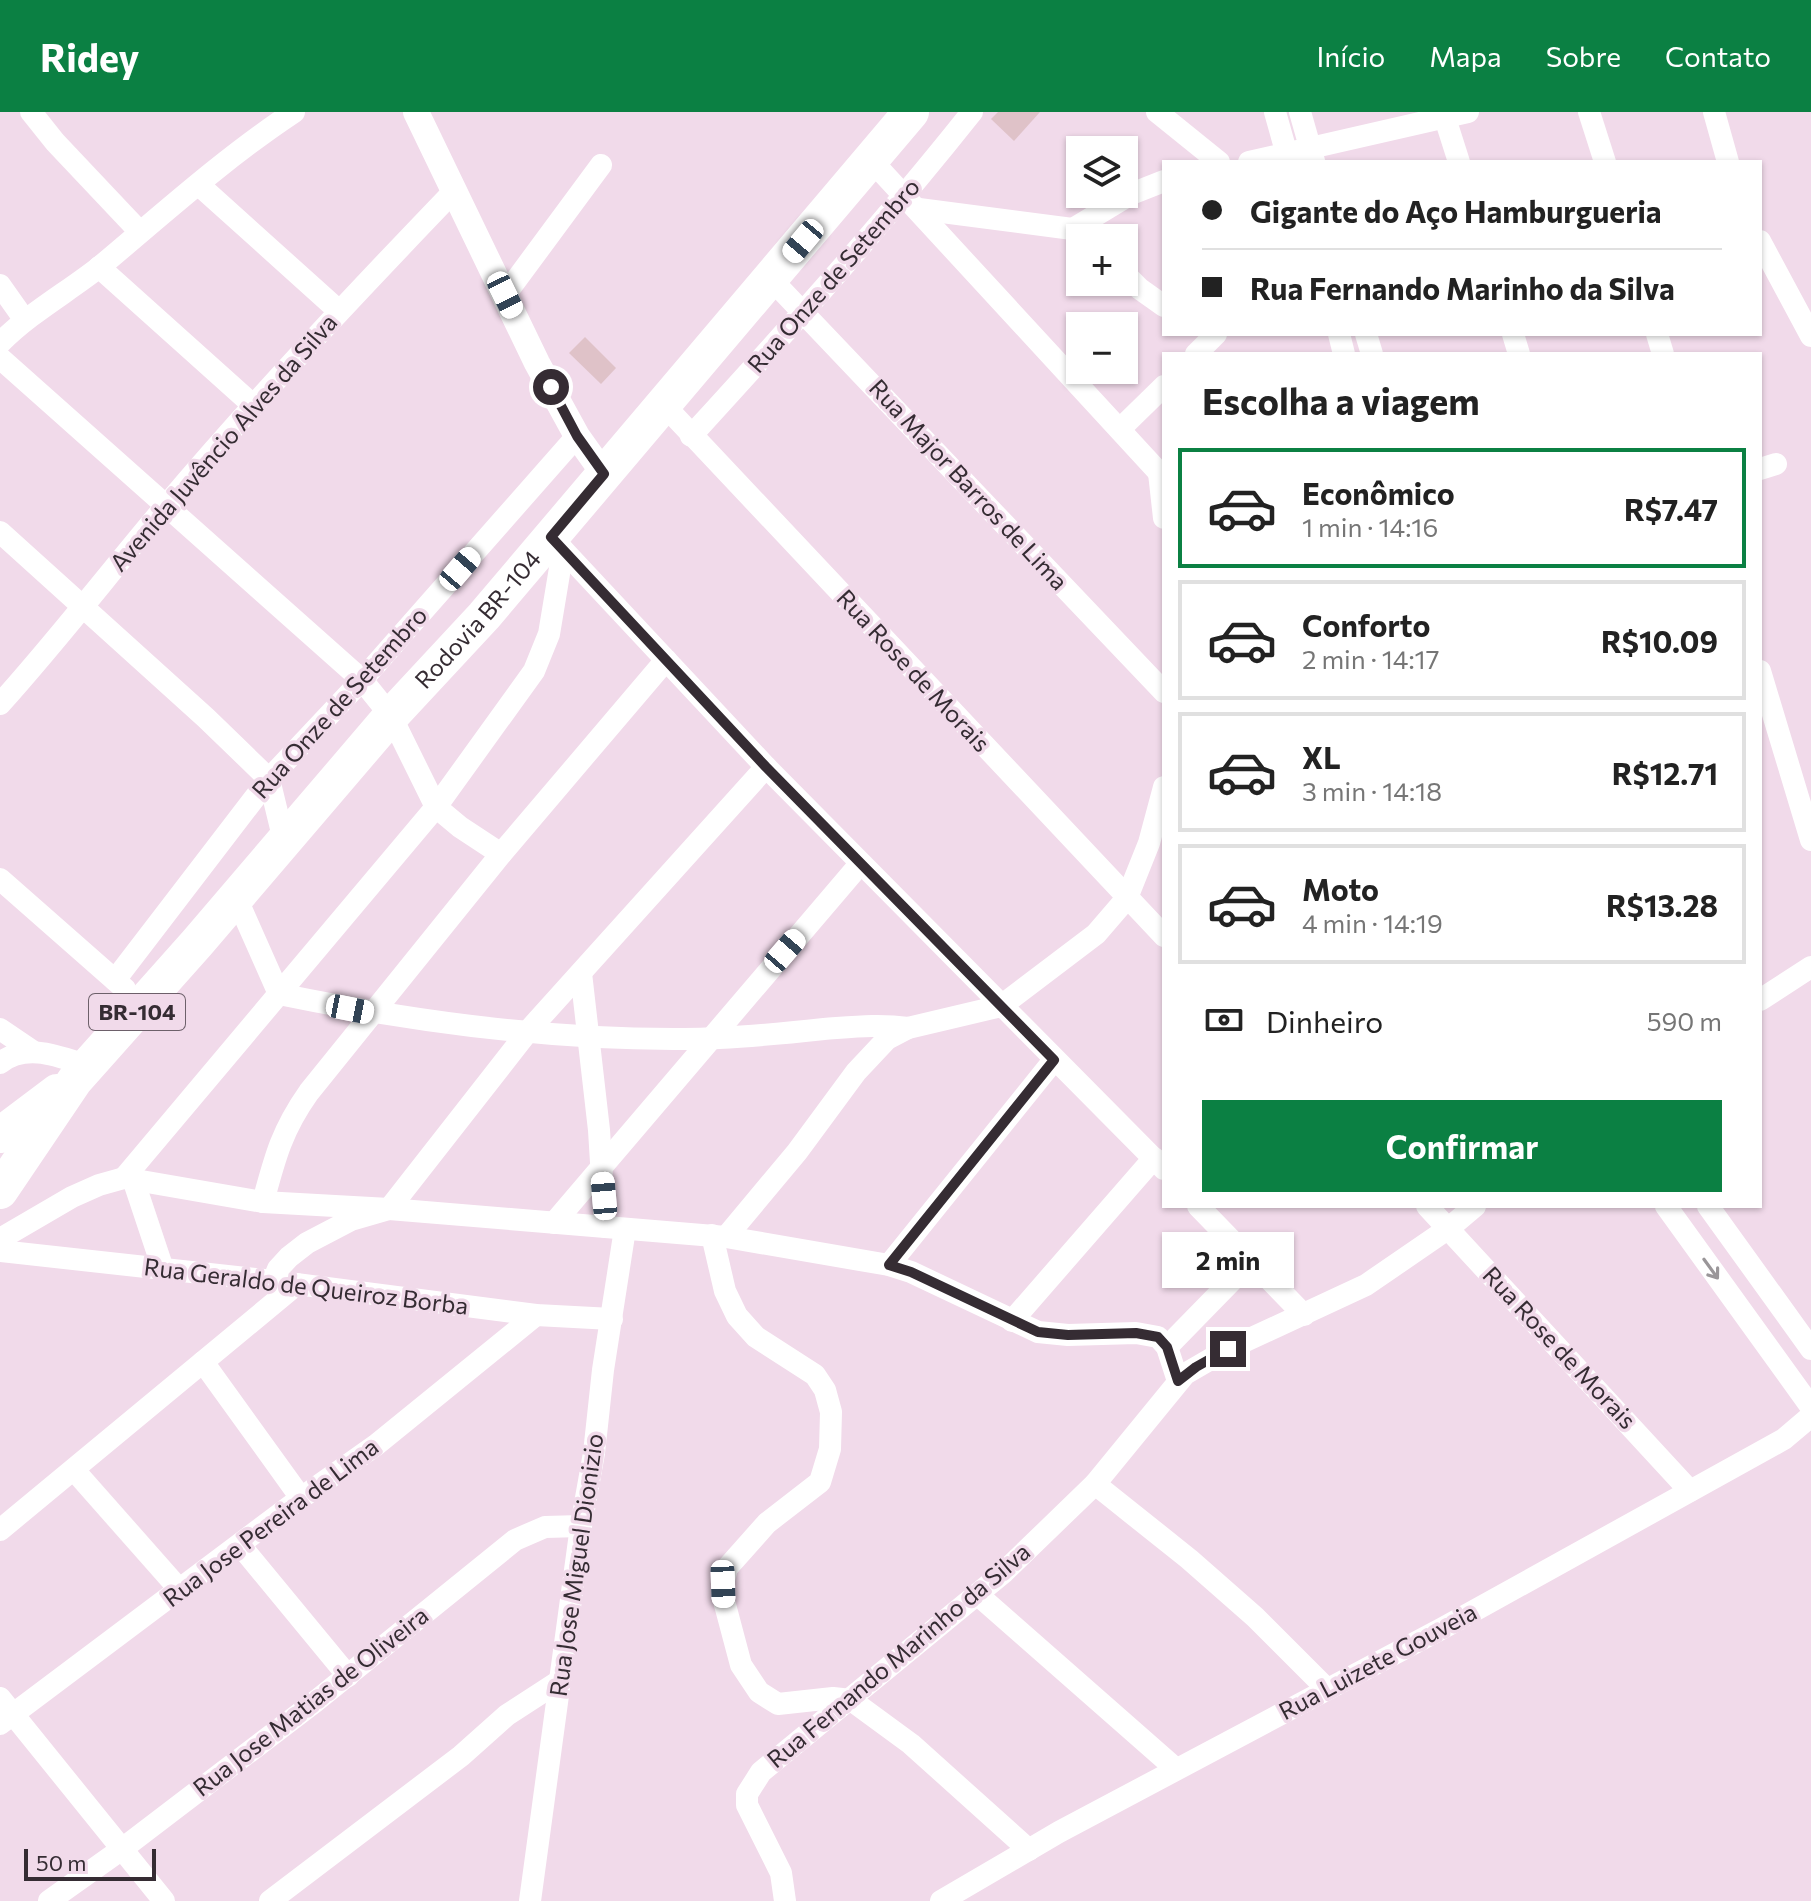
<!DOCTYPE html>
<html lang="pt">
<meta charset="utf-8">
<style>
:root{--surface:#fff;--page:#f2f2f2;--text:#222;--muted:#767676;--line:#e0e0e0;--accent:#0b8043}
body{margin:0;font-family:Commissioner,sans-serif;background:var(--page);color:var(--text);height:100vh;display:flex;flex-direction:column;font-size:30px;white-space:nowrap}
*{box-sizing:border-box;margin:0}
p{font-size:26px;color:var(--muted)}
.icon{flex:none;width:44px;height:44px;fill:none;stroke:currentColor;stroke-width:2;stroke-linecap:round;stroke-linejoin:round}
.map{position:relative;flex:1;overflow:hidden}
.side{position:absolute;left:1162px;top:240px;width:600px;height:856px;display:flex;flex-direction:column;background:var(--surface);border-radius:0px;box-shadow:0 2px 6px #0004}
.side>*{flex:none}
.hud{position:absolute;left:1162px;top:48px;width:600px;height:176px;border-radius:0px;box-shadow:0 2px 6px #0004;display:grid;align-content:center;height:176px;padding:0 40px;background:var(--surface)}
.buttons{position:absolute;left:1066px;top:24px;display:grid;gap:16px}
.buttons a{display:grid;place-items:center;width:72px;height:72px;border-radius:0px;background:var(--surface);box-shadow:0 2px 6px #0004;font-size:40px}
.scale{position:absolute;left:24px;bottom:20px;width:132px;box-sizing:border-box;padding-left:8px;border:4px solid #352c33;border-top:0;font-size:22px;line-height:28px;white-space:nowrap;color:#352c33;-webkit-text-stroke:6px #f1daea;paint-order:stroke}
.end{position:absolute;width:36px;height:36px;margin:-18px;border:10px solid #352c33;background:#fff;box-shadow:0 0 0 4px #fff}
.from{border-radius:50%}
.bubble{position:absolute;height:56px;border-radius:0px;background:var(--surface);box-shadow:0 2px 6px #0004;font-size:26px;font-weight:700;line-height:56px;text-align:center}
.car{position:absolute;width:24px;height:48px;margin:-24px -12px;border-radius:10px;box-shadow:0 0 6px 2px #0007;background:linear-gradient(#fff 24%,#345 0 40%,#fff 0 76%,#345 0 86%,#fff 0)}
.hud b{display:flex;align-items:center;gap:28px;height:76px;font-size:30px}
.hud b+b{border-top:2px solid var(--line)}
.hud i{width:20px;height:20px;background:var(--text)}
ul{padding:0;list-style:none}
li{display:flex;align-items:center;gap:24px;height:120px;margin:0 16px 12px;padding:0 24px;border:4px solid var(--line);border-radius:0px}
li div{flex:1}
li b{display:block;font-size:30px}
li em{font-style:normal;font-weight:700}
li.on{border-color:var(--accent)}
li>.icon{width:72px;height:72px;stroke-width:1.5}
h2{padding:0 40px;font-size:36px;line-height:96px}
.pay{display:flex;align-items:center;gap:20px;height:88px;padding:0 40px;font-size:30px}
.pay p{margin-inline-start:auto}
.primary-button{display:flex;gap:16px;margin-top:auto;padding:16px 40px}
.primary-button a{flex:1;height:92px;border-radius:0px;background:var(--accent);color:#fff;font-size:32px;font-weight:700;line-height:92px;text-align:center}
header{display:flex;align-items:center;gap:48px;box-sizing:border-box;height:112px;padding:0 40px;background:var(--accent);color:#fff}
header strong{font-size:38px}
nav{display:flex;gap:44px;margin-inline-start:auto;font-size:28px}
.map>svg:first-child{display:block}
.building{fill:#dfc2c8}
.lines{fill:none;stroke-linecap:round;stroke-linejoin:round}
.minor{stroke:#fff;stroke-width:22}
.tertiary{stroke:#fff;stroke-width:26}
.trunk{stroke:#fff;stroke-width:36}
.oneway{stroke:#9a9699}
.route{stroke:#352c33;stroke-width:10}
.labels{text-anchor:middle;stroke-width:7;stroke-linejoin:round;paint-order:stroke}
.shield{fill:#f1daea;stroke:#6d606a;stroke-width:2}
.shield-label{font-size:22px;font-weight:bold;fill:#352c33}
.street-label{font-size:24px;fill:#352c33;stroke:#f1daea}
</style>
<header>
<strong>Ridey</strong>
<nav><a>Início</a><a>Mapa</a><a>Sobre</a><a>Contato</a></nav>
</header>
<div class="map">
<svg width="1811" height="1789" viewBox="0 0 1811 1789">
<rect width="100%" height="100%" fill="#f1daea"/>
<g class="building">
<polygon points="998,0 1040,0 1014,29 991,7"/>
<polygon points="585,225 616,256 601,272 569,241"/>
</g>
<g class="lines">
<g class="minor">
<polyline points="31,0 55,30 140,120"/>
<polyline points="1157,0 1219,50"/>
<polyline points="1275,0 1289,50"/>
<polyline points="1300,0 1314,49"/>
<polyline points="1589,0 1605,50"/>
<polyline points="1714,0 1728,50"/>
<polyline points="1445,6 1459,50"/>
<polyline points="871,48 1164,366"/>
<polyline points="1249,50 1468,0"/>
<polyline points="199,73 339,199"/>
<polyline points="919,97 1080,118 1096,126"/>
<polyline points="1073,117 1131,82 1164,69"/>
<polyline points="1760,129 1811,224"/>
<polyline points="99,155 254,294"/>
<polyline points="1124,161 1140,177 1164,194"/>
<polyline points="771,167 1164,580"/>
<polyline points="0,173 24,207"/>
<polyline points="505,183 601,53"/>
<polyline points="1339,222 1344,242"/>
<polyline points="1366,222 1372,242"/>
<polyline points="1513,222 1519,242"/>
<polyline points="1657,222 1663,242"/>
<path d="M 0,231 C 31,200 68,180 102,153 C 164,101 226,45 294,0"/>
<polyline points="1196,242 1216,222"/>
<polyline points="0,246 362,568 391,604 436,695 460,715 501,742"/>
<polyline points="664,293 1164,824"/>
<polyline points="1120,317 1164,274"/>
<path d="M 691,324 C 788,218 883,112 972,0"/>
<polyline points="1760,357 1776,352"/>
<polyline points="1159,361 1164,406"/>
<polyline points="0,420 206,606 269,667 284,729"/>
<polyline points="551,425 766,655 1164,1057"/>
<polyline points="1760,559 1811,728"/>
<path d="M 0,592 C 57,529 109,461 164,396 C 257,286 356,181 455,78"/>
<polyline points="0,767 125,877"/>
<path d="M 236,785 L 279,882 C 410,909 550,928 684,927 C 730,927 778,922 824,917 C 853,915 879,912 908,916"/>
<polyline points="581,861 599,1018 605,1115"/>
<polyline points="115,868 269,667 362,568 577,324"/>
<polyline points="1760,888 1811,855"/>
<polyline points="0,917 34,940"/>
<path d="M 0,951 C 27,930 60,945 89,954"/>
<polyline points="124,1066 436,695 534,559 549,522 563,438"/>
<polyline points="133,1067 163,1157"/>
<path d="M 263,1090 C 275,1045 282,1018 309,980 L 501,742 L 666,548"/>
<polyline points="1198,1094 1304,1203"/>
<polyline points="1427,1094 1690,1379"/>
<polyline points="1666,1094 1811,1295"/>
<polyline points="1708,1094 1811,1237"/>
<polyline points="554,1111 860,752"/>
<polyline points="712,1123 725,1179 737,1204 756,1225 815,1263 825,1278 831,1300 830,1337 820,1370 767,1411 727,1456 723,1472 724,1489 741,1553 759,1580 778,1592 833,1586 851,1588 911,1632 1029,1738"/>
<polyline points="726,1125 797,1040 856,960 887,927 908,916 1001,894 1096,822 1127,786 1149,731 1164,675"/>
<polyline points="0,1127 72,1085 99,1073 124,1066 263,1090 389,1097 726,1125 889,1153 911,1160 1038,1220 1068,1223 1136,1221 1158,1225 1167,1235 1178,1269"/>
<polyline points="0,1139 273,1169 536,1203 612,1207"/>
<polyline points="889,1153 1054,948"/>
<polyline points="273,1169 278,1157 289,1145 307,1131 351,1108 389,1097 529,918 766,655"/>
<polyline points="1012,1209 1154,1046"/>
<polyline points="1167,1235 1250,1150"/>
<polyline points="203,1250 301,1386"/>
<polyline points="74,1358 180,1478"/>
<polyline points="1095,1372 1189,1447 1255,1505 1327,1577"/>
<polyline points="0,1418 297,1172"/>
<polyline points="240,1433 348,1564"/>
<polyline points="978,1483 1176,1657"/>
<polyline points="0,1586 164,1789"/>
<polyline points="0,1612 301,1386 376,1333 536,1203"/>
<polyline points="49,1789 122,1737 316,1589 515,1428 545,1415 581,1414"/>
<polyline points="270,1789 461,1644 507,1603 561,1568"/>
<polyline points="530,1789 581,1414 594,1341 603,1258 625,1117"/>
<polyline points="785,1789 781,1761 747,1693 747,1682 761,1660 1003,1461 1095,1372 1185,1262 1228,1237 1366,1173 1449,1116 1475,1094"/>
<polyline points="941,1789 1059,1720 1443,1516 1784,1327 1811,1304"/>
</g>
<polyline class="tertiary" points="416,0 537,251 577,324 604,362"/>
<g class="trunk">
<polyline points="0,1023 57,980"/>
<path id="s1" d="M 0,1079 L 75,968 L 197,831 L 391,604 L 484,504 L 911,0"/>
</g>
</g>
<defs><path id="oneway-shaft" d="M-6 0H5M1.5-3L5.5 0L1.5 3" fill="none" stroke-width="1.6" stroke-linecap="round" stroke-linejoin="round" transform="scale(2)"/></defs>
<use class="oneway" href="#oneway-shaft" transform="translate(1711 1157) rotate(54)"/>
<g class="lines">
<polyline class="route" points="551,275 577,324 604,362 551,425 766,655 1054,948 889,1153 911,1160 1038,1220 1068,1223 1136,1221 1158,1225 1167,1235 1178,1269 1196,1255 1228,1237"/>
</g>
<g class="labels">
<rect class="shield" x="89" y="882" width="96" height="36" rx="6"/>
<g class="shield-label">
<text x="137" y="908">BR-104</text>
</g>
<g class="street-label">
<text transform="translate(834 164) rotate(-49)" y="8">Rua Onze de Setembro</text>
<text transform="translate(224 331) rotate(-49)" y="8">Avenida Juvêncio Alves da Silva</text>
<text transform="translate(968 373) rotate(47)" y="8">Rua Major Barros de Lima</text>
<text dy="8" stroke="none"><textPath href="#s1" startOffset="746">Rodovia BR-104</textPath></text>
<text transform="translate(913 559) rotate(47)" y="8">Rua Rose de Morais</text>
<text transform="translate(340 591) rotate(-48)" y="8">Rua Onze de Setembro</text>
<text transform="translate(306 1175) rotate(7)" y="8">Rua Geraldo de Queiroz Borba</text>
<text transform="translate(1559 1236) rotate(47)" y="8">Rua Rose de Morais</text>
<text transform="translate(271 1411) rotate(-37)" y="8">Rua Jose Pereira de Lima</text>
<text transform="translate(577 1453) rotate(-82)" y="8">Rua Jose Miguel Dionizio</text>
<text transform="translate(899 1544) rotate(-40)" y="8">Rua Fernando Marinho da Silva</text>
<text transform="translate(1378 1550) rotate(-28)" y="8">Rua Luizete Gouveia</text>
<text transform="translate(311 1590) rotate(-38)" y="8">Rua Jose Matias de Oliveira</text>
</g>
</g>
</svg>
<div class="buttons">
<a><svg class="icon" aria-label="layers" viewBox="0 0 24 24"><path d="M12 4l9 5-9 5-9-5zM3 14l9 5 9-5"/></svg></a>
<a>+</a>
<a>−</a>
</div>
<div class="scale">50 m</div>
<i class="end from" style="left:551px;top:275px"></i>
<i class="end" style="left:1228px;top:1237px"></i>
<div class="bubble" style="left:1162px;top:1120px;width:132px">2 min</div>
<i class="car" style="left:803px;top:129px;rotate:220deg"></i>
<i class="car" style="left:505px;top:183px;rotate:154deg"></i>
<i class="car" style="left:460px;top:457px;rotate:41deg"></i>
<i class="car" style="left:785px;top:839px;rotate:41deg"></i>
<i class="car" style="left:350px;top:897px;rotate:101deg"></i>
<i class="car" style="left:604px;top:1084px;rotate:355deg"></i>
<i class="car" style="left:723px;top:1472px;rotate:178deg"></i>
<div class="hud">
<b><i class="from"></i>Gigante do Aço Hamburgueria</b>
<b><i></i>Rua Fernando Marinho da Silva</b>
</div>
<section class="side">
<h2>Escolha a viagem</h2>
<ul>
<li class="on"><svg class="icon" aria-label="car" viewBox="0 0 24 24"><path d="M5 17H2v-5l4-1 3-4h7l3 4 3 1v5h-3M9 17h6M6 11h13"/><circle cx="7" cy="17" r="2"/><circle cx="17" cy="17" r="2"/></svg><div><b>Econômico</b><p>1 min · 14:16</p></div><em>R$7.47</em></li>
<li><svg class="icon" aria-label="car" viewBox="0 0 24 24"><path d="M5 17H2v-5l4-1 3-4h7l3 4 3 1v5h-3M9 17h6M6 11h13"/><circle cx="7" cy="17" r="2"/><circle cx="17" cy="17" r="2"/></svg><div><b>Conforto</b><p>2 min · 14:17</p></div><em>R$10.09</em></li>
<li><svg class="icon" aria-label="car" viewBox="0 0 24 24"><path d="M5 17H2v-5l4-1 3-4h7l3 4 3 1v5h-3M9 17h6M6 11h13"/><circle cx="7" cy="17" r="2"/><circle cx="17" cy="17" r="2"/></svg><div><b>XL</b><p>3 min · 14:18</p></div><em>R$12.71</em></li>
<li><svg class="icon" aria-label="car" viewBox="0 0 24 24"><path d="M5 17H2v-5l4-1 3-4h7l3 4 3 1v5h-3M9 17h6M6 11h13"/><circle cx="7" cy="17" r="2"/><circle cx="17" cy="17" r="2"/></svg><div><b>Moto</b><p>4 min · 14:19</p></div><em>R$13.28</em></li>
</ul>
<div class="pay"><svg class="icon" aria-label="cash" viewBox="0 0 24 24"><path d="M3 7h18v10H3z"/><circle cx="12" cy="12" r="2"/></svg>Dinheiro<p>590 m</p></div>
<div class="primary-button"><a>Confirmar</a></div>
</section>
</div>
